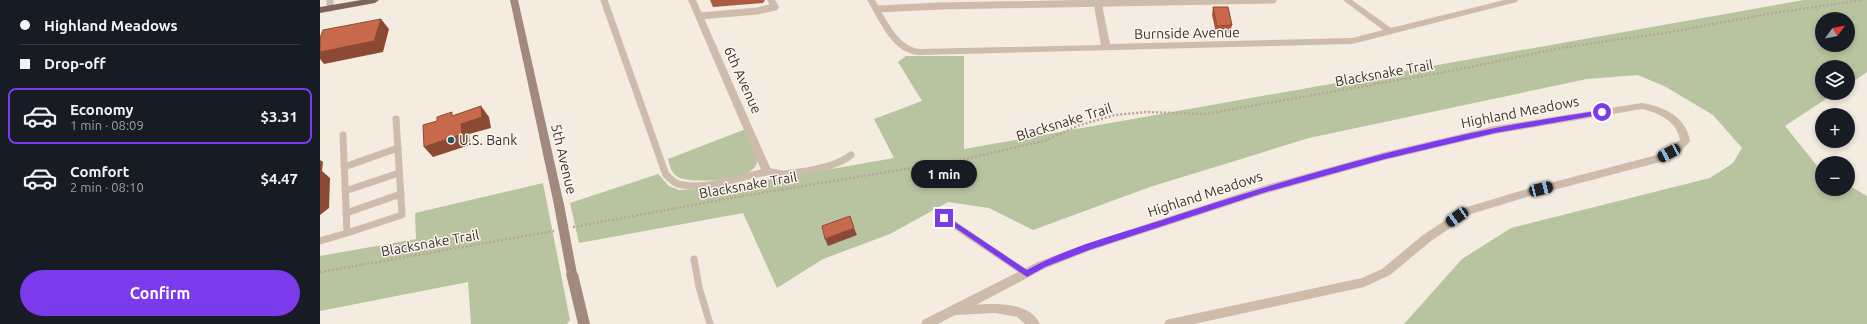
<!DOCTYPE html>
<meta charset="utf-8">
<style>
:root{--surface:#171b24;--page:#242831;--text:#f1f3f6;--muted:#9ea1a6;--line:#363941;--accent:#7c3aed}
body{margin:0;font-family:Ubuntu,sans-serif;background:var(--page);color:var(--text);height:100vh;display:flex;flex-direction:column;font-size:15px;white-space:nowrap}
*{box-sizing:border-box;margin:0}
p{font-size:13px;color:var(--muted)}
.icon{flex:none;width:22px;height:22px;fill:none;stroke:currentColor;stroke-width:2;stroke-linecap:round;stroke-linejoin:round}
.map{position:relative;flex:1;overflow:hidden}
.drawer{display:flex;flex-direction:column;background:var(--surface);width:320px}
.drawer>*{flex:none}
.banner{display:grid;align-content:center;height:88px;padding:0 20px;background:var(--surface)}
.needle{width:26px;rotate:58deg}
.controls{position:absolute;left:1495px;top:12px;display:grid;gap:8px}
.controls a{display:grid;place-items:center;width:40px;height:40px;border-radius:50%;background:var(--surface);box-shadow:0 2px 6px #0003;font-size:20px}
.end{position:absolute;width:18px;height:18px;margin:-9px;border:5px solid #7c3aed;background:#fff;box-shadow:0 0 0 2px #fff}
.from{border-radius:50%}
.bubble{position:absolute;height:28px;border-radius:14px;background:var(--surface);box-shadow:0 2px 6px #0003;font-size:13px;font-weight:600;line-height:28px;text-align:center}
.car{position:absolute;width:12px;height:24px;margin:-12px -6px;border-radius:5px;box-shadow:0 0 3px 1px #0007;background:linear-gradient(#222 24%,#8ab4d8 0 40%,#222 0 76%,#8ab4d8 0 86%,#222 0)}
.banner b{display:flex;align-items:center;gap:14px;height:38px;font-size:15px}
.banner b+b{border-top:1px solid var(--line)}
.banner i{width:10px;height:10px;background:var(--text)}
ul{padding:0;list-style:none}
li{display:flex;align-items:center;gap:12px;height:56px;margin:0 8px 6px;padding:0 12px;border:2px solid transparent;border-radius:8px}
li div{flex:1}
li b{display:block;font-size:15px}
li em{font-style:normal;font-weight:600}
li.current{border-color:var(--accent)}
li>.icon{width:36px;height:36px;stroke-width:1.5}
.action{display:flex;gap:8px;margin-top:auto;padding:8px 20px}
.action a{flex:1;height:46px;border-radius:24px;background:var(--accent);color:#fff;font-size:16px;font-weight:600;line-height:46px;text-align:center}
main{display:flex;flex:1;min-height:0}
.map>svg:first-child{display:block}
.green{fill:#b8c4a0;fill-rule:evenodd}
.lines{fill:none;stroke-linecap:round;stroke-linejoin:round}
.path{stroke:#b9a596;stroke-width:2.5;stroke-dasharray:2 2;stroke-linecap:butt}
.lane{stroke:#cdbbac;stroke-width:7}
.street{fill:#cdbbac;fill-rule:evenodd}
.secondary{fill:#a18a7d;fill-rule:evenodd}
.primary{fill:#7d675c;fill-rule:evenodd}
.secondary-bridge{stroke:#a18a7d;stroke-width:10}
.wall{fill:#ac5a40}
.shaded-wall{fill:#8c4a34}
.building{fill:#c8694b;stroke:#8c4a34}
.route{fill:#7c3aed}
.poi-dot{fill:#1f5a5e;stroke:#fbf5ee;stroke-width:1.5}
.labels{text-anchor:middle;stroke-width:3;stroke-linejoin:round;paint-order:stroke}
.street-label{font-size:14px;fill:#3b302b;stroke:#fbf5ee}
.poi-label{font-size:14px;fill:#3b302b;stroke:#fbf5ee;text-anchor:start}
</style>
<main>
<section class="drawer">
<div class="banner">
<b><i class="from"></i>Highland Meadows</b>
<b><i></i>Drop-off</b>
</div>
<ul>
<li class="current"><svg class="icon" aria-label="car" viewBox="0 0 24 24"><path d="M5 17H2v-5l4-1 3-4h7l3 4 3 1v5h-3M9 17h6M6 11h13"/><circle cx="7" cy="17" r="2"/><circle cx="17" cy="17" r="2"/></svg><div><b>Economy</b><p>1 min · 08:09</p></div><em>$3.31</em></li>
<li><svg class="icon" aria-label="car" viewBox="0 0 24 24"><path d="M5 17H2v-5l4-1 3-4h7l3 4 3 1v5h-3M9 17h6M6 11h13"/><circle cx="7" cy="17" r="2"/><circle cx="17" cy="17" r="2"/></svg><div><b>Comfort</b><p>2 min · 08:10</p></div><em>$4.47</em></li>
</ul>
<div class="action"><a>Confirm</a></div>
</section>
<div class="map">
<svg width="1547" height="324" viewBox="0 0 1547 324">
<rect width="100%" height="100%" fill="#f4ebe1"/>
<g class="green">
<path d="M 1484,0 L 1547,0 L 1547,72 L 1528,85 L 1528,67 L 1502,67 L 1502,93 L 1515,93 L 1465,126 L 1502,172 L 1502,189 L 1528,189 L 1528,185 L 1547,196 L 1547,324 L 1084,324 L 1142,259 L 1191,228 L 1390,178 L 1413,163 L 1422,148 L 1393,115 L 1346,87 L 1318,75 L 1267,79 L 989,138 L 830,187 L 713,230 L 669,208 L 628,202 L 570,234 L 503,259 L 457,288 L 423,213 L 259,243 L 250,203 L 338,174 L 349,186 L 359,190 L 378,189 L 460,178 L 574,158 L 554,119 L 602,101 L 578,62 L 586,56 L 644,56 L 644,149 ZM 1502,19 L 1528,19 L 1528,45 L 1502,45 Z"/>
<path d="M 426,129 L 438,160 C 436,166 434,169 429,172 C 416,180 372,184 358,177 C 351,173 350,166 348,159 Z"/>
<polygon points="223,183 250,320 247,324 151,324 148,282 0,311 0,256 96,239 95,213"/>
</g>
<g class="lines">
<g class="path">
<polyline points="253,227 411,198 645,159 724,141 760,125 795,115 826,112 886,114 1136,70 1246,47 1351,32 1447,14 1543,0"/>
<polyline points="0,272 234,231"/>
</g>
<g class="lane">
<polyline points="10,0 10,8"/>
<path d="M 284,0 L 346,175 C 349,177 352,181 356,183 C 377,193 424,176 446,172 C 452,171 458,174 464,174 C 484,172 516,168 531,155"/>
<polyline points="557,9 621,6 953,0"/>
<polyline points="380,16 437,11 455,7 451,0"/>
<polyline points="23,135 27,233 82,215 76,119"/>
<polyline points="24,167 78,148"/>
<polyline points="25,191 79,173"/>
<polyline points="26,213 81,194"/>
<polyline points="624,218 707,274"/>
<polyline points="0,241 27,233"/>
<polyline points="374,259 379,287 390,324"/>
</g>
<g class="street">
<polygon points="368,0 376,0 452,172 451,175 443,175 442,172"/>
<path d="M 547,0 L 555,0 C 565,17 578,48 600,49 L 781,45 L 773,0 L 781,0 L 790,44 L 1032,38 L 1063,30 L 1023,0 L 1032,0 L 1071,28 L 1184,0 L 1198,0 L 1197,2 L 1032,44 L 600,55 C 572,54 560,21 547,0 Z"/>
<path d="M 1322,103 C 1344,107 1366,116 1370,141 L 1362,150 L 1344,161 L 1207,197 L 1151,214 L 1111,241 L 1070,275 L 1044,287 L 874,324 L 844,324 L 846,320 L 850,319 L 1042,278 L 1062,269 L 1103,235 L 1144,208 L 1207,189 L 1337,155 L 1360,140 C 1357,121 1339,113 1322,109 L 1175,134 L 1065,160 L 947,193 L 769,251 L 726,268 L 656,305 C 676,303 710,302 720,324 L 705,324 L 697,317 L 675,313 L 635,315 L 618,324 L 601,324 L 603,320 L 718,262 L 766,244 L 946,185 L 1065,152 L 1175,126 Z"/>
</g>
<g class="secondary">
<polygon points="190,0 198,0 244,205 243,208 235,208 234,205"/>
<polygon points="252,269 256,271 258,274 270,324 258,324 246,274 248,271"/>
</g>
<polygon class="primary" points="41,0 59,0 55,3 0,13 0,7"/>
<polyline class="secondary-bridge" points="239,205 252,274"/>
</g>
<g class="wall">
<polygon points="390,0 445,0 443,3 393,7"/>
<polygon points="893,7 912,25 910,33 896,33 892,15"/>
</g>
<g class="shaded-wall">
<polygon points="61,19 69,29 63,52 4,64 0,59 0,52"/>
<polygon points="161,106 169,117 171,128 149,134 150,145 113,157 104,147 141,124"/>
<polygon points="0,160 3,162 2,171 10,178 9,208 0,215 0,222"/>
<polygon points="534,228 537,235 508,246 505,239"/>
</g>
<g class="building">
<polygon points="893,7 908,7 912,25 897,26"/>
<polygon points="61,19 54,41 0,52 0,38 3,30"/>
<polygon points="161,106 162,117 141,124 142,134 104,147 103,125 117,121 117,117 132,112 132,116"/>
<polygon points="530,216 534,228 505,239 502,226"/>
</g>
<path class="route" d="M 1282,110 L 1284,111 L 1284,114 L 1175,133 L 1065,159 L 946,192 L 769,250 L 725,267 L 707,277 L 621,218 L 622,216 L 626,216 L 707,270 C 753,244 808,232 857,215 C 962,181 1067,150 1175,128 C 1210,121 1246,116 1282,110 Z"/>
<circle class="poi-dot" cx="131" cy="140" r="4"/>
<g class="labels">
<g class="street-label">
<text transform="translate(867 33) rotate(-1)" y="5">Burnside Avenue</text>
<text transform="translate(1064 73) rotate(-10)" y="5">Blacksnake Trail</text>
<text transform="translate(423 80) rotate(66)" y="5">6th Avenue</text>
<text transform="translate(1200 112) rotate(-11)" y="5">Highland Meadows</text>
<text transform="translate(744 122) rotate(-17)" y="5">Blacksnake Trail</text>
<text transform="translate(244 159) rotate(77)" y="5">5th Avenue</text>
<text transform="translate(428 185) rotate(-10)" y="5">Blacksnake Trail</text>
<text transform="translate(885 194) rotate(-18)" y="5">Highland Meadows</text>
<text transform="translate(110 243) rotate(-10)" y="5">Blacksnake Trail</text>
</g>
<g class="poi-label">
<text x="139" y="145">U.S. Bank</text>
</g>
</g>
</svg>
<div class="controls">
<a><svg class="needle" viewBox="-14 -14 28 28"><path d="M0-13l5 13h-10z" fill="#e53935"/><path d="M0 13l5-13h-10z" fill="#9ea1a6"/></svg></a>
<a><svg class="icon" aria-label="layers" viewBox="0 0 24 24"><path d="M12 4l9 5-9 5-9-5zM3 14l9 5 9-5"/></svg></a>
<a>+</a>
<a>−</a>
</div>
<i class="end from" style="left:1282px;top:112px"></i>
<i class="end" style="left:624px;top:218px"></i>
<div class="bubble" style="left:591px;top:160px;width:66px">1 min</div>
<i class="car" style="left:1349px;top:153px;rotate:242deg"></i>
<i class="car" style="left:1221px;top:189px;rotate:76deg"></i>
<i class="car" style="left:1137px;top:217px;rotate:235deg"></i>
</div>
</main>
